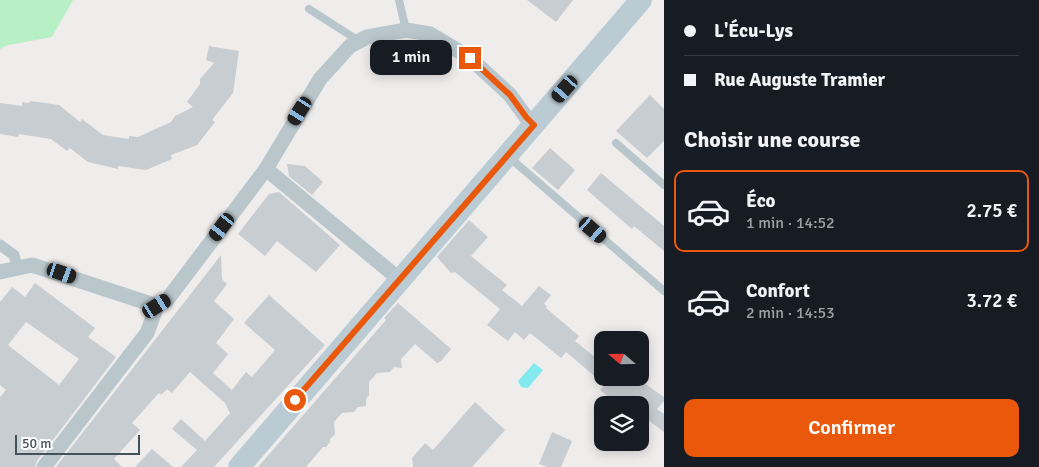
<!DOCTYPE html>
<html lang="fr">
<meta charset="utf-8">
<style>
:root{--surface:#171b24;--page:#242831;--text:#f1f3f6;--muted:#9ea1a6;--line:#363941;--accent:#ea580c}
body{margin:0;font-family:Signika,sans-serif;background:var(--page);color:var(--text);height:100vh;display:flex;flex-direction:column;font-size:19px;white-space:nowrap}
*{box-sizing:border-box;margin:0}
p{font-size:16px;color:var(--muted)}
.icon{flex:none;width:28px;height:28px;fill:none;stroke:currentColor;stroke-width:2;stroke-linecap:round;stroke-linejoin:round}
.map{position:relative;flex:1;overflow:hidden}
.drawer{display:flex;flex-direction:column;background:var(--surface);width:375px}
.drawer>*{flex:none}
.banner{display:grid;align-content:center;height:110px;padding:0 20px;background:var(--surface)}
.needle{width:32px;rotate:290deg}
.tools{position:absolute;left:594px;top:331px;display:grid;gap:10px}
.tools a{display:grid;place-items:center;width:55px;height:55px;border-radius:10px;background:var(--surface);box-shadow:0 2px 12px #0003;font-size:25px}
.scale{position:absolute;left:15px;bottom:12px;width:125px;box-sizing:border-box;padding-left:5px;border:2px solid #44535a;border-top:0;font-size:14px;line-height:18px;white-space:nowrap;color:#44535a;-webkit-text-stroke:4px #fff;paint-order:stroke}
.end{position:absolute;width:22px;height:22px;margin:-11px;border:6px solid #ea580c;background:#fff;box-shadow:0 0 0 2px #fff}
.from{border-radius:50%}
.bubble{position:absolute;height:35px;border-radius:10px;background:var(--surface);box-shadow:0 2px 12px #0003;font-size:16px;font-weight:600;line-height:35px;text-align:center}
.car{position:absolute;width:15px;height:30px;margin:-15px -8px;border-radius:6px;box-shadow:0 0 4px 1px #0007;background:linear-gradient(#222 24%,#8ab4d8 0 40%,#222 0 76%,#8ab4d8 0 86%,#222 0)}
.banner b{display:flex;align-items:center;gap:18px;height:48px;font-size:19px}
.banner b+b{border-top:1px solid var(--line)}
.banner i{width:12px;height:12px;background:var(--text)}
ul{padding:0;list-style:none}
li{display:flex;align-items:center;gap:15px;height:82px;margin:0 10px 8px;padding:0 10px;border:2px solid transparent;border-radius:10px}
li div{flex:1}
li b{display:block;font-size:19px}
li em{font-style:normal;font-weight:600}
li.current{border-color:var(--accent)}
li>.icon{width:45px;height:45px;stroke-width:1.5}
h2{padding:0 20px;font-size:22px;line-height:60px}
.button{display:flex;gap:10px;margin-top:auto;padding:10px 20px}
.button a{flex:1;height:58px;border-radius:10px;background:var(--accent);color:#fff;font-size:20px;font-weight:600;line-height:58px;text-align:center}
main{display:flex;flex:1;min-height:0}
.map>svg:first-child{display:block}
.green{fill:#b7f0c4}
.water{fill:#82eaef}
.building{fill:#c8cdd1;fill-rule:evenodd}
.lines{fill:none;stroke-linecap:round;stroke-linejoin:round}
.service{stroke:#b9c7cc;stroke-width:8}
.pedestrian{stroke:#b9c7cc;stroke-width:11}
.minor{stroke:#b9c7cc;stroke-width:15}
.secondary{stroke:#bbcbd4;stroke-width:22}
.route{stroke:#ea580c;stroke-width:6}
</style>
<main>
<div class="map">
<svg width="664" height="467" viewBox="0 0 664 467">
<rect width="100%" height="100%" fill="#efecec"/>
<polygon class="green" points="0,0 73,0 52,37 8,45 0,49"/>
<polygon class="water" points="534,363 543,370 528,388 521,387 518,381"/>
<g class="building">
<polygon points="527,0 573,0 556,22"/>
<polygon points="209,46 239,51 233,93 212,120 215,122 197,145 171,155 172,159 146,170 118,166 118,169 88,162 70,148 67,151 51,139 19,134 18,137 0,134 0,103 22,106 22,102 29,103 30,101 59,105 80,122 82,119 103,135 129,139 129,136 138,137 171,122 175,116 193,107 187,102 200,84 200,79 214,63 206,60"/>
<polygon points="650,95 664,109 664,141 647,158 616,131"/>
<polygon points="550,148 575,170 558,190 532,168"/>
<polygon points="287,164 305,166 323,182 312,195 289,176"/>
<polygon points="601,173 664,226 664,251 634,226 632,229 587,190"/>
<polygon points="279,192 340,245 316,272 277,241 265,256 238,234 269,194"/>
<polygon points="469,220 488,237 471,256 507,285 502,290 522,306 539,286 551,295 544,304 547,306 546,308 579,336 575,341 602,363 602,378 637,378 664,397 664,401 657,409 664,414 664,432 648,420 640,431 640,405 618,405 600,390 605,385 566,352 561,358 530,333 524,340 515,332 508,341 487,325 500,309 455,272 451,273 437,257"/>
<polygon points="221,255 222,279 227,284 214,301 234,319 216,343 228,354 213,373 232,390 246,372 252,377 275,350 244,323 269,295 325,345 214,467 181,467 197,450 172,429 181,419 205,441 230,413 225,403 190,372 172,393 167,389 161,395 159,393 132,423 140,430 114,459 122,467 56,467"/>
<path d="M 35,283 L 95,328 L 88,337 L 116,357 L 37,461 L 35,467 L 0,467 L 0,397 L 6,390 L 0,385 L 0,302 L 12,287 L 25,297 ZM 26,322 L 79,359 L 59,385 L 8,345 Z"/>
<polygon points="398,303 451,349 441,361 437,363 415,344 401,359 402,368 394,367 390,372 377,373 369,382 369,395 366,399 366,406 358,407 354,412 342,413 334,422 335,434 330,439 330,442 326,447 323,447 306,467 258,467 386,320 384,318"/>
<polygon points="475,402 505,430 472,467 413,467 412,458 425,443 433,450"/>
<polygon points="552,432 572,441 561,467 547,467 539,464"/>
<polygon points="152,449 173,467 135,467"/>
</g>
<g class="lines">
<g class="service">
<polyline points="399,0 406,30"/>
<polyline points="309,9 359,41"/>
<polyline points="616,143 664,185"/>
<polyline points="509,157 664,291"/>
</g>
<polyline class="pedestrian" points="0,245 14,255 17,267"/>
<g class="minor">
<polyline points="266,169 399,279"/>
<polyline points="0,272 32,265 157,306"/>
<polyline points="44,467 147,333 157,306 167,300 266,169 320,79 350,46 367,37 406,30 430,34 470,58 510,95 526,117 534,125"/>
</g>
<polyline class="secondary" points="239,467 641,0"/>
</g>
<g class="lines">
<polyline class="route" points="295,400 534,125 526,117 510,95 470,58"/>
</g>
</svg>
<div class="tools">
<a><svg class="needle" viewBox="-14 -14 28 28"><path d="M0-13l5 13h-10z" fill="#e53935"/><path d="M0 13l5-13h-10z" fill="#9ea1a6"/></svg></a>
<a><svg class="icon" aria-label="layers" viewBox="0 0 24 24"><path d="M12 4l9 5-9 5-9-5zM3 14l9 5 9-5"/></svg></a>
</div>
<div class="scale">50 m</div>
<i class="end from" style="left:295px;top:400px"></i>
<i class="end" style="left:470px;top:58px"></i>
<div class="bubble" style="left:370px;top:40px;width:82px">1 min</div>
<i class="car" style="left:565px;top:89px;rotate:221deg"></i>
<i class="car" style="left:300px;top:111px;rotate:212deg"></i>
<i class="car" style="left:222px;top:227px;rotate:217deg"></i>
<i class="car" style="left:593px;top:230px;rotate:131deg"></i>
<i class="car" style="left:62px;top:273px;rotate:109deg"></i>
<i class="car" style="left:157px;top:306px;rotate:58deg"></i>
</div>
<section class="drawer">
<div class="banner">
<b><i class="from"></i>L'Écu-Lys</b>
<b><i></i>Rue Auguste Tramier</b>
</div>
<h2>Choisir une course</h2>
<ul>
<li class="current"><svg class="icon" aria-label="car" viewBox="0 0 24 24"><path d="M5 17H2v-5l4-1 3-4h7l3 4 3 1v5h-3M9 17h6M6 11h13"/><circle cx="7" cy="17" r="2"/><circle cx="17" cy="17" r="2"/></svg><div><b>Éco</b><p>1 min · 14:52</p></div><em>2.75 €</em></li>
<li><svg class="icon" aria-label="car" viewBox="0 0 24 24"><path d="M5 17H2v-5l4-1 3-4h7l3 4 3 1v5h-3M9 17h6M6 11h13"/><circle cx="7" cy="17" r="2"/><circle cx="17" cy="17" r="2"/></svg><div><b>Confort</b><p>2 min · 14:53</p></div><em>3.72 €</em></li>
</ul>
<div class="button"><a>Confirmer</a></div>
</section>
</main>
